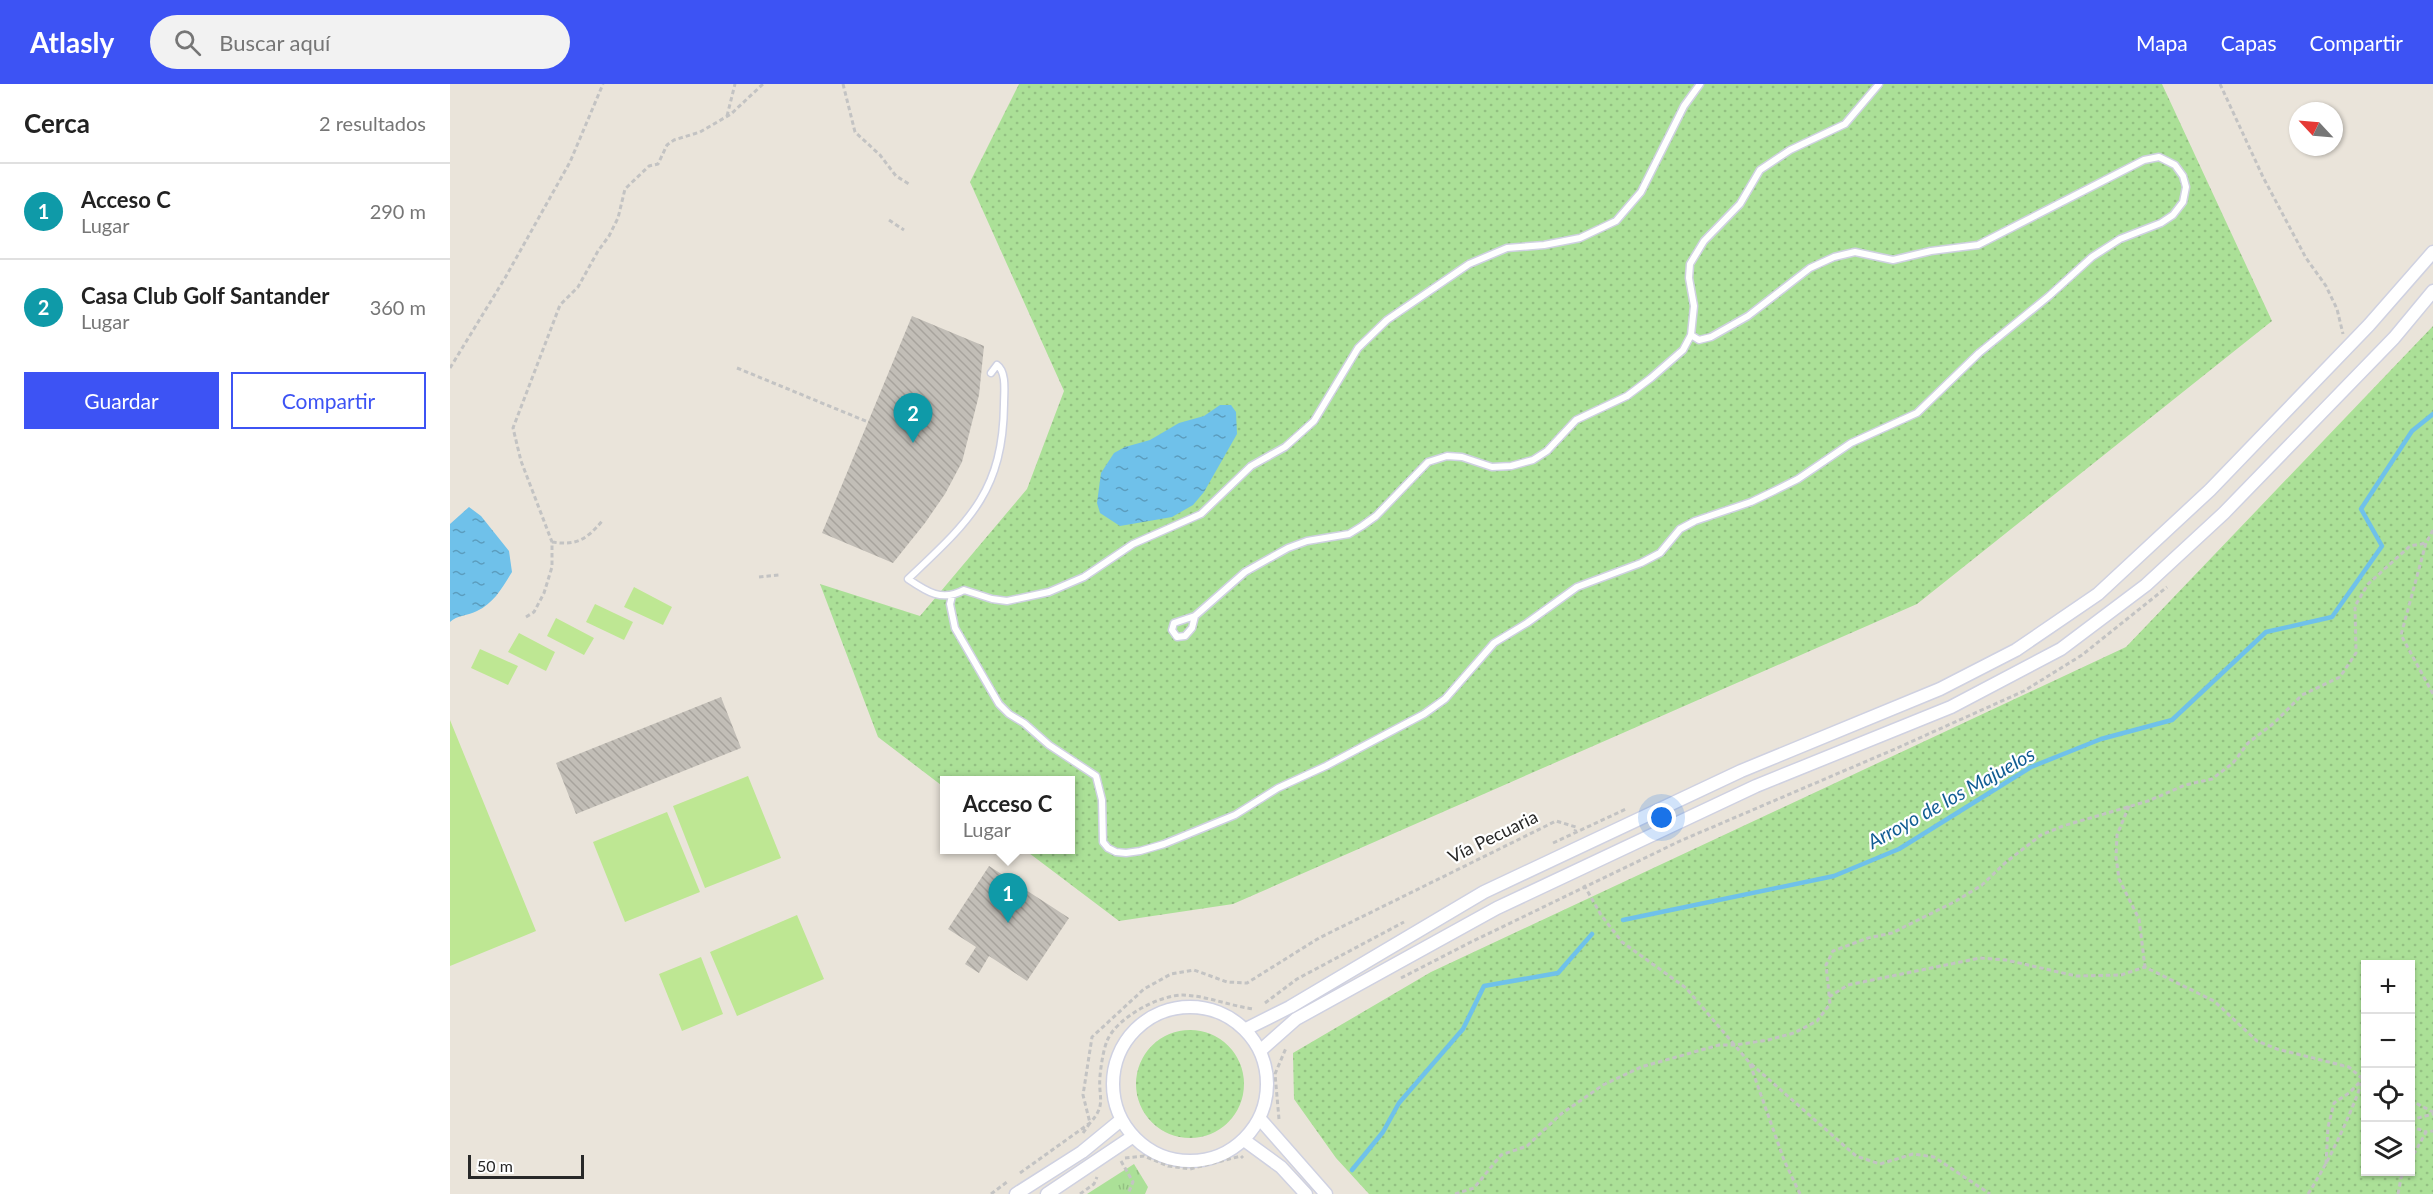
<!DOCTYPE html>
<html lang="es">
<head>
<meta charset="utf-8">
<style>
  body { margin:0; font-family:Lato,sans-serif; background:#f2f2f2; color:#222 }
  .controls { position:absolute; right:18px; bottom:18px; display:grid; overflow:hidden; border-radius:0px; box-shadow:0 2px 4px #0004 }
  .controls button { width:54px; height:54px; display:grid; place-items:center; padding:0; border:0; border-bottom:2px solid #e0e0e0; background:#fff; color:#222; font:30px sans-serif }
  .compass { position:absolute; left:1839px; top:18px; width:54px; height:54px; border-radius:50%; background:#fff; box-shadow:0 2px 4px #0004; rotate:296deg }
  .scale { position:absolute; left:18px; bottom:15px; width:116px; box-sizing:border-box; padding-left:6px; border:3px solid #282828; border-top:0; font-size:16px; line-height:21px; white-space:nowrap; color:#282828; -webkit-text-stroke:4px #fff; paint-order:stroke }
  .you { position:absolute; left:1212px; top:734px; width:21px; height:21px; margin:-15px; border:4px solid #fff; border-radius:50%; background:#1a73e8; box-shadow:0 0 0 9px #1a73e833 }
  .badge { display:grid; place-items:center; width:39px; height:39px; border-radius:50%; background:#3d53f4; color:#fff; font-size:20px; font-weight:700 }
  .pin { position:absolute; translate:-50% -50px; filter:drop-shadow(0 2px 3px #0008) }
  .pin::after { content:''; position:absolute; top:32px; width:21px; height:18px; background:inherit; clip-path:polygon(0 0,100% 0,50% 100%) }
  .popup { position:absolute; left:490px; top:692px; width:135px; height:78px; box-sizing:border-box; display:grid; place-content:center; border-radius:0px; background:#fff; filter:drop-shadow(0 2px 4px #0005); font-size:20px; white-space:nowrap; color:#767676 }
  .popup b { font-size:22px; color:#222 }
  .popup::after { content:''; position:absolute; left:50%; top:100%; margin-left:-12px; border:12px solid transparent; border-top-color:#fff }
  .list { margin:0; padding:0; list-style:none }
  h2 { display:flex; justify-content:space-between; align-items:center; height:78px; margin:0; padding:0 24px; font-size:26px }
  h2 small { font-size:20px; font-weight:400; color:#767676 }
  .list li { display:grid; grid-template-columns:39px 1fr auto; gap:18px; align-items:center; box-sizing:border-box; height:96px; padding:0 24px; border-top:2px solid #e0e0e0 }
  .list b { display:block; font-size:22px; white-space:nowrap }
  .list p { margin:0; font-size:20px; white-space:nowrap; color:#767676 }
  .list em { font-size:20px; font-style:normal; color:#767676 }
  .actions { display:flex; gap:12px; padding:18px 24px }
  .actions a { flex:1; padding:14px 0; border:2px solid #3d53f4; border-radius:0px; text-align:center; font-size:21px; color:#3d53f4 }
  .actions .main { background:#3d53f4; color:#fff }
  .icon { flex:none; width:33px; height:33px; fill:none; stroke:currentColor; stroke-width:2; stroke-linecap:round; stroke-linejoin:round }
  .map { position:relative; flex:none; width:1983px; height:1110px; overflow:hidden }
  header { display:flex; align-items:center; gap:36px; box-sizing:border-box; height:84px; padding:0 30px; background:#3d53f4; color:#fff }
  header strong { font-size:28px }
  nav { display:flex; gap:33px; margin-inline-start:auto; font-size:21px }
  .search { width:420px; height:54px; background:#f2f2f2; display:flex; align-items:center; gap:15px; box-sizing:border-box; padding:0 21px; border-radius:33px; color:#767676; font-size:22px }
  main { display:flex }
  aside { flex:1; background:#fff }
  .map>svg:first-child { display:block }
</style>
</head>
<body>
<header>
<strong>Atlasly</strong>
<div class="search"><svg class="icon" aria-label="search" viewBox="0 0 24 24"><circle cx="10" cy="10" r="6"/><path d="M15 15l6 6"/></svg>Buscar aquí</div>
<nav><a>Mapa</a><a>Capas</a><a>Compartir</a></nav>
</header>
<main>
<aside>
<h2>Cerca<small>2 resultados</small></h2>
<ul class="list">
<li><span class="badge" style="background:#0f9aa8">1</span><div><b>Acceso C</b><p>Lugar</p></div><em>290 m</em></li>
<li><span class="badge" style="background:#0f9aa8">2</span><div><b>Casa Club Golf Santander</b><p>Lugar</p></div><em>360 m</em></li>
</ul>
<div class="actions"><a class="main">Guardar</a><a>Compartir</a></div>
</aside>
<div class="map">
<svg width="1983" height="1110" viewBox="0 0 1983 1110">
  <defs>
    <pattern id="grass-dots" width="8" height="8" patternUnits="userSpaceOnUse" patternTransform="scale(1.5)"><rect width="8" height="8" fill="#abe097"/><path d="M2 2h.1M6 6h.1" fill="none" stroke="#93c082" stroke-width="1.8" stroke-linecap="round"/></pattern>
    <pattern id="park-tufts" width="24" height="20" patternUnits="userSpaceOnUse" patternTransform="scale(1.5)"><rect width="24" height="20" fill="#abe097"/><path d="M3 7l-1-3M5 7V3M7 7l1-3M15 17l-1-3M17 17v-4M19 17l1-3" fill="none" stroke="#93c082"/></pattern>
    <pattern id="water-ripples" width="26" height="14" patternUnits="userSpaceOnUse" patternTransform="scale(1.5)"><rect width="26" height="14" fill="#6fc1ea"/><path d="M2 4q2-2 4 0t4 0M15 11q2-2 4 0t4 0" fill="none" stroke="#5b9dbe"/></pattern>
    <pattern id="building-back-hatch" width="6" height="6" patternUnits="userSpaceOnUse" patternTransform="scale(1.5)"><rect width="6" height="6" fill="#c2beb7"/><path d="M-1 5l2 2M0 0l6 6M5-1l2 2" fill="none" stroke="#a7a39d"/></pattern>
  </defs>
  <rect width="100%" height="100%" fill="#eae4da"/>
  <path fill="url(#grass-dots)" fill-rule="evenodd" d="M569,0H1712L1822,237L1467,520L783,820L669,837L575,766H621V696H495V704L428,653L370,500L470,532L577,405L614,307L520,98Z
    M1983,242V1110H919L886,1074L844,1015L843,969L981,888L1676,563ZM1960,880V1088H1916V880Z
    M686 1000a54 54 0 1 1 108 0a54 54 0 1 1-108 0Z"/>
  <path fill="url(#park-tufts)" d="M684,1080L698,1103L695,1110H637Z"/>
  <path fill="#bee793" d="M184,503L222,523L213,541L174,523Z
    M145,520L183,538L174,556L136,538Z
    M106,534L144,554L134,571L97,552Z
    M69,549L105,568L96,587L58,568Z
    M30,565L68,582L58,601L21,584Z
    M0,636L86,847L0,882Z
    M298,692L331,774L255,804L223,722Z
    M217,728L250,808L175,838L143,758Z
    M347,831L374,895L287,932L260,868Z
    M251,873L273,930L232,947L209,890Z"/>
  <path fill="url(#water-ripples)" d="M770,321H781L786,328L787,350L754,408L743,421L722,433L670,442L650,429L647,419L651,389L664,369L675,363L700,356L729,339L754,332Z
    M19,423L31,432L59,467L62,488C52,504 44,519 27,527C18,532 7,531 0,538V440Z"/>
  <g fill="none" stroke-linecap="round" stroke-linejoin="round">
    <path stroke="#6fc1ea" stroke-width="4.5" d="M1173,836L1384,792L1449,765L1581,683L1651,655L1722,636L1816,548L1882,533L1932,462L1911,425L1962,347L1983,330
      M902,1086L933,1048L949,1019L1013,945L1034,902L1108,889L1142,850"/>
  </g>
  <path fill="url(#building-back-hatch)" d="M462,232L534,262L529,311L512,378L495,410L475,439L443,479L372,449Z
    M271,613L291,664L126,730L106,679Z
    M539,782L619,834L577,897L539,872L529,889L515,880L526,863L498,845Z"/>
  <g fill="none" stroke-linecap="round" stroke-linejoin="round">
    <g stroke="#cfd1e1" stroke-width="9">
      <path id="lane" d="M541,289L547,281C557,288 554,309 554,320C553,409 518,438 458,495C477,508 492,518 514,506L542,515L557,517L599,508L634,493L683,460L751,430L801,382L835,363L864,337L908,264L937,236L1019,180L1057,164L1094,161L1130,154L1166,137L1191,108L1234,22L1250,0
        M502,512L500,520L505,544L549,620L559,630L574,639L599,661L646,692L652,716L653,758L658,764L666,768L676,769L690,767L714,760L785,731L828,704L876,682L974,630L995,615L1044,559L1077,539L1127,503L1191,479L1210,469L1230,445L1245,437L1301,418L1324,407L1348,395L1401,359L1467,329L1529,269L1599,212L1642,173L1670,155L1711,139L1723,131L1733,118L1736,103L1733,92L1725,81L1709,73L1694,76L1528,161L1481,167L1443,176L1405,168L1384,173L1360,184L1298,232L1261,253L1249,256L1241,251
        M745,532L742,544L735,552L727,553L722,546L724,539L745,532L795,488L838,464L857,457L899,450L912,442L926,432L978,378L997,372L1012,373L1042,383L1061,382L1083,376L1097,367L1126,336L1177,312L1201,294L1233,266L1241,251L1244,222L1239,194L1240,180L1254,157L1290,120L1310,86L1340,66L1395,40L1429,0"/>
    </g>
    <g stroke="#cfd1e1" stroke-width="15">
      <path id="street" d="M663 1000a77 77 0 1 1 154 0a77 77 0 1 1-154 0Z
        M796,945L840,923L1034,808L1291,687L1490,605L1566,566L1648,510L1760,406L1919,241L1983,168
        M811,966L846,935L1047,824L1306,702L1501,623L1611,565L1696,501L1774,429L1944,254L1983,207
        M810,1035L876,1110
        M794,1056L831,1083L856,1110
        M566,1110L632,1068L671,1036
        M597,1110L682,1053"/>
    </g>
    <path stroke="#c3c3c3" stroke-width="3" stroke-dasharray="4.5 3" stroke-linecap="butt" d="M393,0L405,48L430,71L446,92L459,100
      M1770,0L1813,93L1856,174L1876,202L1887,225L1893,250
      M277,32L285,0
      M439,136L454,146
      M0,284L55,194L120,78L153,0
      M287,284L418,338
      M1983,446L1976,459L1951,551L1983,610
      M102,458C127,462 137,455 153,436
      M309,493L329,491
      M76,533L84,528L94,509L102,483V458L71,377L63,344L110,221L128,203L148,167L159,152L168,134L175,105L199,82L208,80L217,61L224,56L250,48L281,30L313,0
      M1679,722L1667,751L1666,773L1669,795L1689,835L1695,883
      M1103,759L1176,725
      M1134,801L1151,831L1172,858L1236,904L1299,978L1406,1072L1430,1080L1463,1070L1484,1073L1540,1110
      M951,894L1021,858L1230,757L1445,665L1574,607L1632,571L1717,503
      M1379,913L1398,901L1530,874L1556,876L1626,892L1671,891L1695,883L1764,917L1807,957L1827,965L1899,983L1916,998
      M815,919L847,895L954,838
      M1300,980L1334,1076L1350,1110
      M1960,1016L1983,1028
      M829,1035L825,990L836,964
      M1960,1036L1983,1030
      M1960,1042L1976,1048
      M633,1049L640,1039L633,1011L642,953L694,905L721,890L744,886L777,898L797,899L869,854L1106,737L1126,743L1125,747
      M675,1074L694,1072L718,1082L740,1085L791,1072L793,1074
      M671,1077L683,1098L678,1110
      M1960,1077L1976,1048L1983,1047
      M1876,1080L1878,1043L1884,1019L1899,1009L1912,996
      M570,1089L640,1039C657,1020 648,1014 650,992C651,982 653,967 657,957C666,934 709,911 733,911C758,912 780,922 804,925
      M541,1110L557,1098
      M630,1110L644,1100L647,1093
      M1005,1110L1024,1104L1051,1071L1077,1062L1111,1030L1153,1001L1191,983L1269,961H1285L1318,956L1344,949L1367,937L1380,920L1376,881L1383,867L1418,854L1442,849L1506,817L1532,801L1555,779L1591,751L1613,742L1698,717L1735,701L1762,695L1783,679L1798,659L1824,639L1852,611L1890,593L1906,569L1905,522L1918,500L1960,462L1976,459
      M1858,1110C1881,1074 1898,1036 1913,996
      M1948,1110L1951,1094L1954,1088"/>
    <use href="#lane" stroke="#fff" stroke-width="6"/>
    <use href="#street" stroke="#fff" stroke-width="12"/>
  </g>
  <g text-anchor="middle" stroke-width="4.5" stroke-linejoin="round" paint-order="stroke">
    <g font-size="18" fill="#282828" stroke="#fff">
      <text transform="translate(1043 753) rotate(-26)" y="6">Vía Pecuaria</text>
    </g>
    <g font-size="20" font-style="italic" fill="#115d93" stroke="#fff">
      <text transform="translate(1501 714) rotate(-29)" y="7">Arroyo de los Majuelos</text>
    </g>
  </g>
</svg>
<div class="controls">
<button>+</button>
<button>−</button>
<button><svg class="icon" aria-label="locate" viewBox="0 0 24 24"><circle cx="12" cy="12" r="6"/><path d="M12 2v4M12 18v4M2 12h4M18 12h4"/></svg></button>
<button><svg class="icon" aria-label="layers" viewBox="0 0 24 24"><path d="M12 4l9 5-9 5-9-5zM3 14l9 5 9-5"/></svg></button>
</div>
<svg class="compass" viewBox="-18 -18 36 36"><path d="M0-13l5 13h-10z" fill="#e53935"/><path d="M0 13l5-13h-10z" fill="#767676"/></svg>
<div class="scale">50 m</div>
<div class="you"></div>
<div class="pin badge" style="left:558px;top:839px;background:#0f9aa8">1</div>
<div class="popup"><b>Acceso C</b>Lugar</div>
<div class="pin badge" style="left:463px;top:359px;background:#0f9aa8">2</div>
</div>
</main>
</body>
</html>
